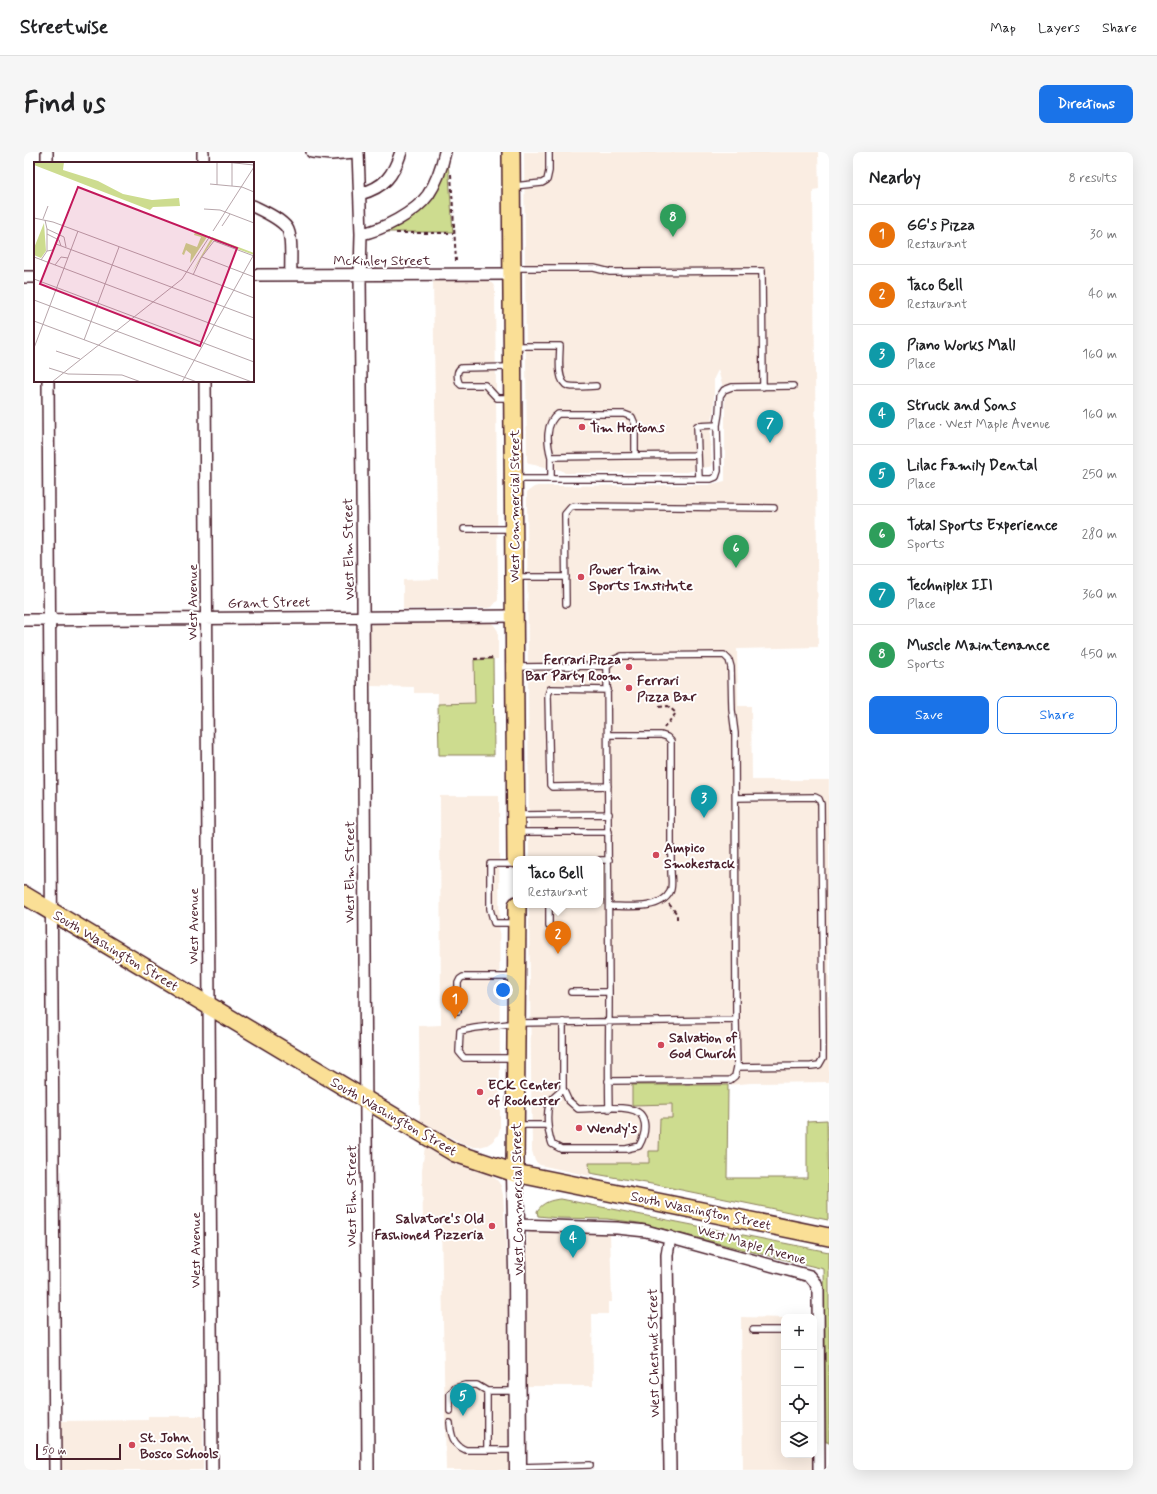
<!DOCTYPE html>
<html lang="en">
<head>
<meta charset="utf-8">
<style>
  body { margin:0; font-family:Mynerve,sans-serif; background:#f6f6f6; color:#202124 }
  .controls { position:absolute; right:12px; bottom:12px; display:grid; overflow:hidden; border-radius:8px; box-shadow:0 4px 16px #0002 }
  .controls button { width:36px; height:36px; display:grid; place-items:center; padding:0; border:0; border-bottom:1px solid #e0e0e0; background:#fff; color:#202124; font:20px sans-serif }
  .scale { position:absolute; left:12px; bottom:10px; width:85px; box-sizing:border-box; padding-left:4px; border:2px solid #4a1f2b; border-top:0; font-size:11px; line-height:14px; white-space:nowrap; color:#4a1f2b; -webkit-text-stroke:3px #fff; paint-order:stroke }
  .you { position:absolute; left:479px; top:838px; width:14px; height:14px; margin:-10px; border:3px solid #fff; border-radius:50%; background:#1a73e8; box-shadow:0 0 0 6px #1a73e833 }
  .badge { display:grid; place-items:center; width:26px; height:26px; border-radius:50%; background:#1a73e8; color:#fff; font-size:13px; font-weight:700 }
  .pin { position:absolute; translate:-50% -33px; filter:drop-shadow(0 1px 2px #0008) }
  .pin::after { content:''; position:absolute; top:21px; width:14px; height:12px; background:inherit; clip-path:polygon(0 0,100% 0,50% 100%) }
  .popup { position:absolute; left:489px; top:704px; width:90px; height:52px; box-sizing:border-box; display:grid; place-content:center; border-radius:8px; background:#fff; filter:drop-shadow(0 1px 3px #0005); font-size:13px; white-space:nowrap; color:#757577 }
  .popup b { font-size:15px; color:#202124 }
  .popup::after { content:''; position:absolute; left:50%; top:100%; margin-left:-8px; border:8px solid transparent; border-top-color:#fff }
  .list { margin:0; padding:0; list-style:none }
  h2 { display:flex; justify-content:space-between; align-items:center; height:52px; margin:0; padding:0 16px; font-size:17px }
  h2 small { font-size:13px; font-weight:400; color:#757577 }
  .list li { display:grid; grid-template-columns:26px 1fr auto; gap:12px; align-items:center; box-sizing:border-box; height:60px; padding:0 16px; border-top:1px solid #e0e0e0 }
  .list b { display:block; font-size:15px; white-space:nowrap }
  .list p { margin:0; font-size:13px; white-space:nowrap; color:#757577 }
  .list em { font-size:13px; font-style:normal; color:#757577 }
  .actions { display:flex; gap:8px; padding:12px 16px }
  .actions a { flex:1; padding:9px 0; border:1px solid #1a73e8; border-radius:8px; text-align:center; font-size:14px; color:#1a73e8 }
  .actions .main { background:#1a73e8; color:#fff }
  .icon { flex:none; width:22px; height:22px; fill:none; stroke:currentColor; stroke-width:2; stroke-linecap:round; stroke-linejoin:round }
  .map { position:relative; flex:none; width:805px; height:1318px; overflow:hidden; border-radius:8px }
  header { display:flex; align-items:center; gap:24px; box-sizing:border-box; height:56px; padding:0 20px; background:#fff; border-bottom:1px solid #e0e0e0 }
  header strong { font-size:19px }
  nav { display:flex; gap:22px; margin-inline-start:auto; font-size:14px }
  .intro { display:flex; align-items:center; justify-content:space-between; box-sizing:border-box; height:96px; padding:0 24px }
  h1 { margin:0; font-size:28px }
  .button { padding:10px 18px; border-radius:8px; background:#1a73e8; color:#fff; font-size:14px; font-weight:700 }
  main { display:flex; gap:24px; padding:0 24px }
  aside { flex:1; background:#fff; border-radius:8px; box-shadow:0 4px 16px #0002 }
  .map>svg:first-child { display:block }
</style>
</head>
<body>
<header>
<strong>Streetwise</strong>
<nav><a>Map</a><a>Layers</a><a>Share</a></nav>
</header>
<div class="intro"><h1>Find us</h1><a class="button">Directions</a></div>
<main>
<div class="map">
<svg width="805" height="1318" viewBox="0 0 805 1318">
  <rect width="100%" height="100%" fill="#fff"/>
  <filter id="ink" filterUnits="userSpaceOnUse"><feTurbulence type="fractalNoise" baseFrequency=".025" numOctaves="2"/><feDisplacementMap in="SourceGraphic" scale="8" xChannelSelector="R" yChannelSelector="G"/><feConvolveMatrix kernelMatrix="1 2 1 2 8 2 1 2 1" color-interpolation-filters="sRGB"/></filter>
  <g filter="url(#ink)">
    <path fill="#faede2" d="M500,0H794L795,37L789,38L794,495L713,497L714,554H727L728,628H805V930L727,931L704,933L635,952H648V966L636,967L635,999L625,1011H566V1024L516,1013L511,1009L508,999L505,753H576V707H505L503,340L510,335L514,334L684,333L701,329V243L694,218L690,226V257L686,281L688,314L663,320L541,321L537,318L505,312L503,309Z
      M409,128H462L469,132L471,137L474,448L468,455L464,456L379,457V428L414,427Z
      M349,471H467L470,473L474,479V507L450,508L452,551L414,552V541H390V535L347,534L346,478V474Z
      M416,644H475L476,976L474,983L469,989L463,993L455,995H450L438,991L396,970L395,874L417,873Z
      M401,994L433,1010L468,1024L473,1028L477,1034L479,1043L483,1111L485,1318H422L417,1070L399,1071L398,1018Z
      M508,1078L586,1081L588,1150H584V1162H568L569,1234H503V1084L505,1080Z
      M717,1165L760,1166V1303H788L789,1318H719Z
      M124,1264H179V1318H38L37,1269L124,1268Z"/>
    <path fill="#cddc8f" stroke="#8c7e5d" d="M424,9L429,80H358L376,71Z
      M469,507L470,603H415L414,552L451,551L450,508Z
      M608,933H704L703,1026H783V969L803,968L804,1068L633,1033L566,1021L565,1011H625V999H635L636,966H648V952L608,953Z
      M537,1047L805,1100V1290H802L800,1117L733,1101L615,1071L583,1067L534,1066L514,1064L513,1059C519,1050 527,1048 537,1047Z"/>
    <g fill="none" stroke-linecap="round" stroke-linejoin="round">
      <g stroke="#4a1f2b" stroke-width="8">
        <path id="lane" d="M490,34L518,31L523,28L525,19V0
          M490,116H570L586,120L738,119L739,235
          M491,194H536C536,204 532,230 544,234C552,236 564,234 572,234
          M486,215L437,216C432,219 433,226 435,231L437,233H461L473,246H488
          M527,305C523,291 521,271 534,262H600L608,265L611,272V304
          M492,327H687L692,325L694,319L693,273L695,261L696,244L700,238L708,235L769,234
          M527,327V305L674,303
          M675,327L673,274L693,273
          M440,377H488
          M491,425H542
          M542,452L541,362L547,355L552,354L750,356
          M492,515L583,514
          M584,538L526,537L524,543L526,633L528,635L584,634
          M584,583H637L643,585L647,589V719C647,726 649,734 646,740C636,759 602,754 585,754
          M712,646L791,645L795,647L797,652L799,881V906L795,913L787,914L713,915
          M493,663L585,662
          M495,680H585
          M576,708H585
          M525,753V774
          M491,771H470L466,757V712H492
          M547,840H585
          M434,859V831L436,827L439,825H491
          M490,906H440L435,900L436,879L451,876L493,871L712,868L711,581L708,558L707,515L705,508L700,503L598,504L589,508L583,514L585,840C585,879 584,918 585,957
          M584,929L706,928L711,924L713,915L712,868
          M539,937C536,940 532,943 529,946C520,955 524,981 528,992L537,997H602L615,994C623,980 625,960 605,957C590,954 570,957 554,957L544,948L539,937V870
          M494,973H523
          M729,1178H760
          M426,1259V1242L431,1236L441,1233H453L463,1239H493
          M426,1271C427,1283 429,1293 442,1298H493
          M463,1298V1239
          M496,1315L566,1313"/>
      </g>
      <g stroke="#4a1f2b" stroke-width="14">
        <path id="street" d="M23,0V11
          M179,0V11
          M288,0L307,2L331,0
          M334,0L337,82L336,123L339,446L344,1318
          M336,42C361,35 369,24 377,0
          M229,54C239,59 257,67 263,76C269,85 266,112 267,123
          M337,82C358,78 391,61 404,43C412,31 418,14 421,0
          M229,123L488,122
          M0,125H11
          M24,229L31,1318
          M181,229L188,1318
          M0,468L490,464
          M492,1073L593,1076L622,1079L786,1124L791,1130L794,1137L795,1318
          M646,1318L643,1103L646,1085"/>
      </g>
      <g stroke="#4a1f2b" stroke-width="19">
        <path id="secondary" d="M491,1021L493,1119L494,1318"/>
      </g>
      <g stroke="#4a1f2b" stroke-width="20">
        <path id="primary" d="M487,0L492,707
          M0,743L431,1001L491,1021L805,1085
          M491,1021L493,753"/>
      </g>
      <path stroke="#4a1f2b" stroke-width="2" stroke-dasharray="4 3" stroke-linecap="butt" d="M427,22L432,109
        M372,81H430
        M450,507L470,506
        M635,555L644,554L652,561L640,576
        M645,752L653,762V767"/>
      <use href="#lane" stroke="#fff" stroke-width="5.5"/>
      <use href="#street" stroke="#fff" stroke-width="11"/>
      <use href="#secondary" stroke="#fff" stroke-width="16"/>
      <use href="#primary" stroke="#fadf96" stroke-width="17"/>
    </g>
  </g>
  <g fill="#d1495b" stroke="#fff" stroke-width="1.5">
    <circle cx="558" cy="275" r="4"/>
    <circle cx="557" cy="425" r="4"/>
    <circle cx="605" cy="515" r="4"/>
    <circle cx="605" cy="536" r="4"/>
    <circle cx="632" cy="703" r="4"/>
    <circle cx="637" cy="893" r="4"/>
    <circle cx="456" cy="940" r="4"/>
    <circle cx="555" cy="976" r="4"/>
    <circle cx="468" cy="1074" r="4"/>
    <circle cx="108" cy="1293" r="4"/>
  </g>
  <g text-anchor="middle" stroke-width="4" stroke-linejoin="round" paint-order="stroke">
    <g font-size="14" fill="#4a1f2b" stroke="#fff">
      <text x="358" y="113">McKinley Street</text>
      <text transform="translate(490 354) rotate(-90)" y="5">West Commercial Street</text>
      <text transform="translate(324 397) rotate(-91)" y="5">West Elm Street</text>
      <text transform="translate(168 450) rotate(-90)" y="5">West Avenue</text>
      <text transform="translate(245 450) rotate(-1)" y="5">Grant Street</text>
      <text transform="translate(325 720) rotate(-90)" y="5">West Elm Street</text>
      <text transform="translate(169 774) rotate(-90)" y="5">West Avenue</text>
      <text transform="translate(92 798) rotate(31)" y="5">South Washington Street</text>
      <text transform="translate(370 964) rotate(30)" y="5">South Washington Street</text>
      <text transform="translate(327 1044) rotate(-90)" y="5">West Elm Street</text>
      <text transform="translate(493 1047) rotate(-91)" y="5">West Commercial Street</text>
      <text transform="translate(677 1058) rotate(12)" y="5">South Washington Street</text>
      <text transform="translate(728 1092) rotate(16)" y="5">West Maple Avenue</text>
      <text transform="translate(171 1098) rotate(-90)" y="5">West Avenue</text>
      <text transform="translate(629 1201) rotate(-91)" y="5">West Chestnut Street</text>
    </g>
    <g font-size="14" font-weight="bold" fill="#4a1f2b" stroke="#fff" text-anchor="start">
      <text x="566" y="280">Tim Hortons</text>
      <text x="565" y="422">Power Train<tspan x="565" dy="16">Sports Institute</tspan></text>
      <text x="597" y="512" text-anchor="end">Ferrari Pizza<tspan x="597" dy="16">Bar Party Room</tspan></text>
      <text x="613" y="533">Ferrari<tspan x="613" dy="16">Pizza Bar</tspan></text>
      <text x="640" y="700">Ampico<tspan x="640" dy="16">Smokestack</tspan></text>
      <text x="645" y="890">Salvation of<tspan x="645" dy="16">God Church</tspan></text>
      <text x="464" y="937">ECK Center<tspan x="464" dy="16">of Rochester</tspan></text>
      <text x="563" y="981">Wendy's</text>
      <text x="460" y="1071" text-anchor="end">Salvatore's Old<tspan x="460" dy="16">Fashioned Pizzeria</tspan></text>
      <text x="116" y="1290">St. John<tspan x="116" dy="16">Bosco Schools</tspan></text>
    </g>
  </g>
  <g transform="translate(10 10)">
    <rect width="220" height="220" fill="#fff"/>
    <path d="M0,0H30L29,8L64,19L89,32L118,38L145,36L146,44L119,45L116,48L0,3ZM10,61L12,89L7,96L0,93V86ZM161,70L173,75L156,101L157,92L152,88L150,93L148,92L152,81L163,85L167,75L160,73ZM178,75L220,91V93L179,78L158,110Z" fill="#cddc8f"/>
    <path fill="none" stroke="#b7a5aa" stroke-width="1" d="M191,0L220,3M176,22L208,25L220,30M183,23V0M198,24V1M170,47L186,48L220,61M0,56L19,60L153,110M9,57L14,44M188,64L196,52M13,67L30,75L32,85M179,69L220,5M13,72L25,78L27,84M13,89L19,88L22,82L220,156M0,95L220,178M168,95L220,115M7,98L13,89V67L11,58M21,103L27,95L34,96M153,110L220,136M159,113L167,96L180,79L220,94M0,117L220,200M0,138L218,220M0,159L163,220M50,178L85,85M0,186L44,69M22,189L46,197M15,206L34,212L88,213L107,220M18,220L148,117L176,74M148,220L219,94"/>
    <path fill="#c2185b" fill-opacity="0.15" stroke="#c2185b" stroke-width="2" d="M44,25L203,86L166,184L6,122Z"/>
    <rect width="220" height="220" fill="none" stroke="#4a1f2b" stroke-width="2"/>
  </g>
</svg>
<div class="controls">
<button>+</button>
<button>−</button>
<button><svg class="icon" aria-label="locate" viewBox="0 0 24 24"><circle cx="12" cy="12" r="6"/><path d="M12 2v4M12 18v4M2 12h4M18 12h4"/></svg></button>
<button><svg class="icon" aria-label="layers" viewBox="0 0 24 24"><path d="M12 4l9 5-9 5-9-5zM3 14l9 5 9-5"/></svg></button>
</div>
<div class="scale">50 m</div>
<div class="you"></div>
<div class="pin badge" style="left:431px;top:867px;background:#e8710a">1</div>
<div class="pin badge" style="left:534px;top:802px;background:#e8710a">2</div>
<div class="popup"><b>Taco Bell</b>Restaurant</div>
<div class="pin badge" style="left:680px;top:666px;background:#0f9aa8">3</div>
<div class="pin badge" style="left:549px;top:1106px;background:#0f9aa8">4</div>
<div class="pin badge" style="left:439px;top:1264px;background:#0f9aa8">5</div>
<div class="pin badge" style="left:712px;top:416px;background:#2e9e5b">6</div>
<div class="pin badge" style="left:746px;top:291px;background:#0f9aa8">7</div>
<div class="pin badge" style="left:649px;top:85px;background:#2e9e5b">8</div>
</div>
<aside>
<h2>Nearby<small>8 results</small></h2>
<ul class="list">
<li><span class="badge" style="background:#e8710a">1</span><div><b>GG's Pizza</b><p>Restaurant</p></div><em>30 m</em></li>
<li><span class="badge" style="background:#e8710a">2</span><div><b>Taco Bell</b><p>Restaurant</p></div><em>40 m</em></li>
<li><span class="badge" style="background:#0f9aa8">3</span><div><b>Piano Works Mall</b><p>Place</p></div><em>160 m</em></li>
<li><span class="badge" style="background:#0f9aa8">4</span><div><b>Struck and Sons</b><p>Place · West Maple Avenue</p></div><em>160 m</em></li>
<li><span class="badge" style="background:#0f9aa8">5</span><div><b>Lilac Family Dental</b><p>Place</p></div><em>250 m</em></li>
<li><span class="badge" style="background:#2e9e5b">6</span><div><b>Total Sports Experience</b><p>Sports</p></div><em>280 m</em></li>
<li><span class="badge" style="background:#0f9aa8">7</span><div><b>Techniplex III</b><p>Place</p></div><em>360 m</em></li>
<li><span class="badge" style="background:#2e9e5b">8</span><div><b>Muscle Maintenance</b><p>Sports</p></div><em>450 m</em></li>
</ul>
<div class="actions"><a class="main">Save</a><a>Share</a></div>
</aside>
</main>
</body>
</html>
